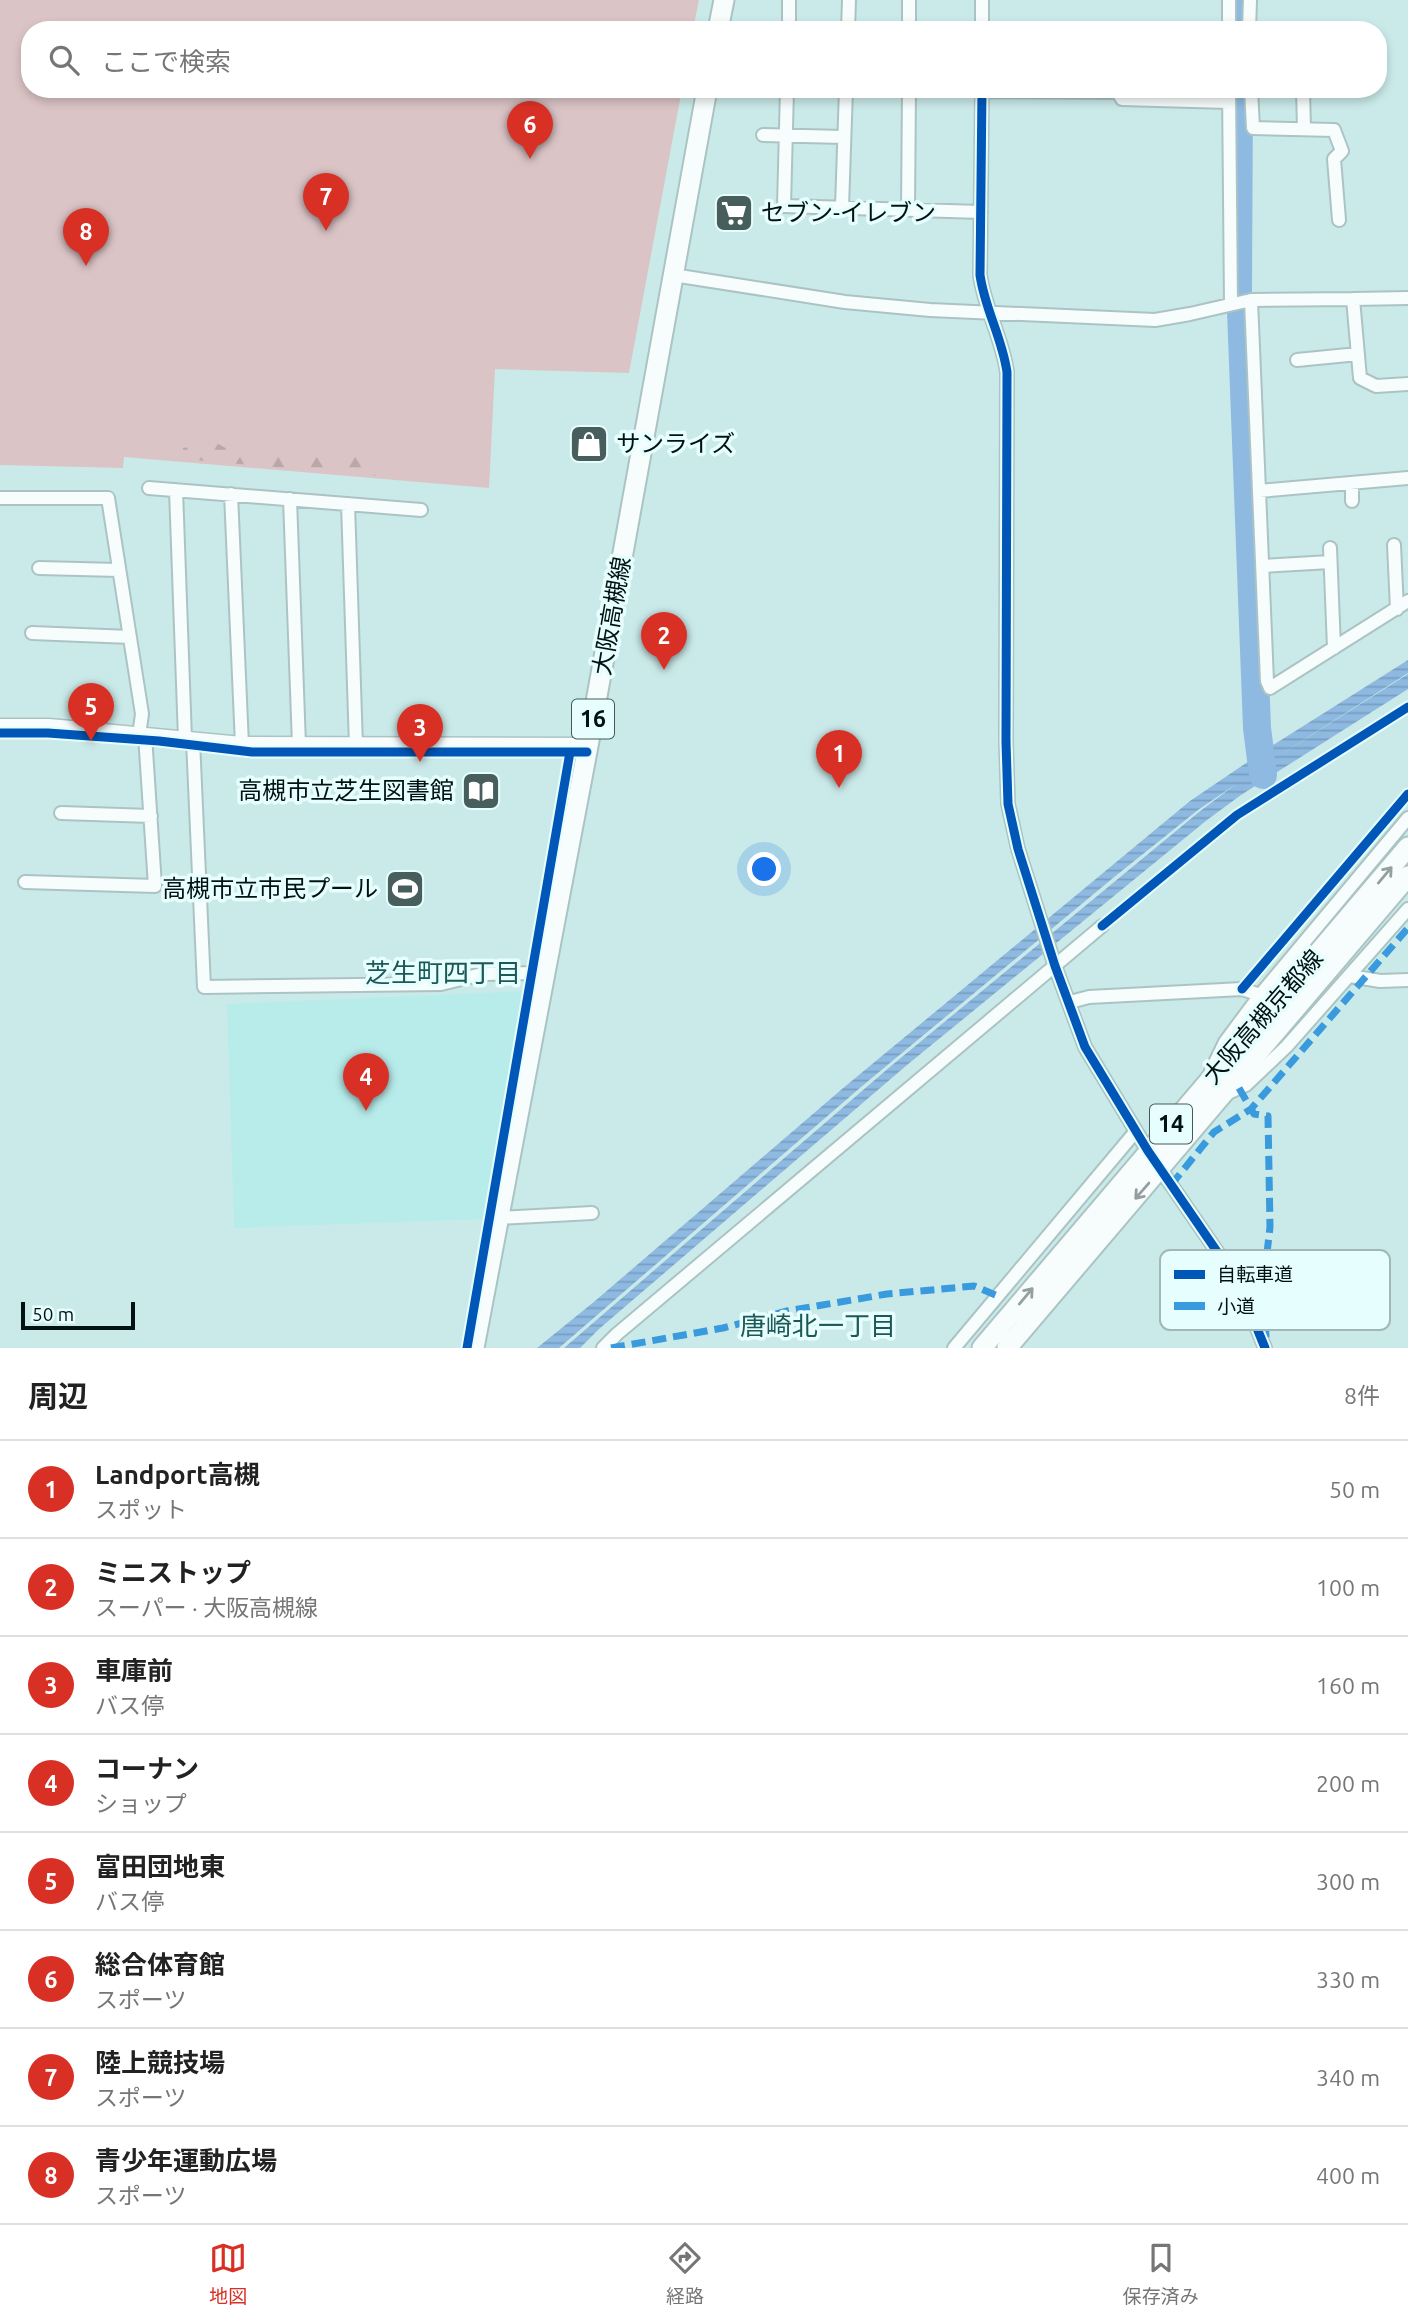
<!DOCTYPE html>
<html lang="ja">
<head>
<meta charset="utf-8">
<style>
  body { margin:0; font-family:Ubuntu,"Noto Sans JP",sans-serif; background:#f6f6f6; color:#222 }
  .scale { position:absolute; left:21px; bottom:18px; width:114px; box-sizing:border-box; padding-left:7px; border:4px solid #001312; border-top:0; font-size:19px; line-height:24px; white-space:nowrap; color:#001312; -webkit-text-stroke:5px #e6fefd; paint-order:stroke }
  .you { position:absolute; left:765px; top:870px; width:24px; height:24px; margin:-18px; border:5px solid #fff; border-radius:50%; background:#1a73e8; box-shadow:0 0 0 10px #1a73e833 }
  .badge { display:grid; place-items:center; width:46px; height:46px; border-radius:50%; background:#d93025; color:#fff; font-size:23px; font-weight:700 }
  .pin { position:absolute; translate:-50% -58px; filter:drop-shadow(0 2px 4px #0008) }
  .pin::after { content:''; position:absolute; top:37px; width:24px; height:21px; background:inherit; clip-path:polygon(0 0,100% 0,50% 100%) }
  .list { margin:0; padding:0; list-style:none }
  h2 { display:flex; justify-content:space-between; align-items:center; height:91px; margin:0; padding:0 28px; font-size:30px }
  h2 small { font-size:23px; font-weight:400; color:#767676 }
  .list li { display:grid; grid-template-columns:46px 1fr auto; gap:21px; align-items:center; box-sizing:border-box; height:98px; padding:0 28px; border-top:2px solid #e0e0e0 }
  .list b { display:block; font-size:26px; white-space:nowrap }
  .list p { margin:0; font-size:23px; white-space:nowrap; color:#767676 }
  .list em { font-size:23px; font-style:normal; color:#767676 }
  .icon { flex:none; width:38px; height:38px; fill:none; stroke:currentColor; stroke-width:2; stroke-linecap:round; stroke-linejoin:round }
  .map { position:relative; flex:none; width:1408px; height:1348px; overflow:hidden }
  .search { position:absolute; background:#fff; box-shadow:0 4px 10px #0003; left:21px; right:21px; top:21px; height:77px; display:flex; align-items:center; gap:18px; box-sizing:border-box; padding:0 24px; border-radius:28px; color:#767676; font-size:26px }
  .sheet { height:875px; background:#fff }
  nav { display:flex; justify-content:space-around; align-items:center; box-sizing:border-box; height:98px; border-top:2px solid #e0e0e0; background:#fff; font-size:19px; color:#767676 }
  nav a { display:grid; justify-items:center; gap:4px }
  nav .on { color:#d93025 }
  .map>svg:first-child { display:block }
</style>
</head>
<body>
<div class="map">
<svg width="1408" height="1348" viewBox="0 0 1408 1348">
  <defs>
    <pattern id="forest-firs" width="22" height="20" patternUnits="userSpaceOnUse" patternTransform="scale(1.75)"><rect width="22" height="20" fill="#dbc4c6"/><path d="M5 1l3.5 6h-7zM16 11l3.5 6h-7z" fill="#baa8a9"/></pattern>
    <pattern id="water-rules" width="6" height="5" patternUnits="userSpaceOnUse" patternTransform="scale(1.75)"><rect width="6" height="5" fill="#8eb9e1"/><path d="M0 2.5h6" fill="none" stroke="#799ec0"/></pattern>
  </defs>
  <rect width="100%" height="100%" fill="#caeae9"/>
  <path fill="#b7eceb" d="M525,991L483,1219L234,1228L227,1004Z"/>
  <path fill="#dbc4c6" d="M0,0H699L693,30H30V89H682L629,373L495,369L489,488L124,457L123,468L0,465Z"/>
  <path fill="url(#forest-firs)" d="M208,438L229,450L248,454H388V477L183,459V448L200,445Z"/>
  <path fill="url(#water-rules)" d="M1408,660V673L1266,764L1408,674V689L1241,795L1207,820L907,1065L599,1329L580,1348H564L891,1066L1199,812L1236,784L1198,810L1113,878L861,1087L559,1348H537L595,1301L842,1089L1190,801L1255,757L1260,750L1262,752Z"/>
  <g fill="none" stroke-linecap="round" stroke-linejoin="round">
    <path stroke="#8eb9e1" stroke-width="28" d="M1239,30L1240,0
      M1239,89L1238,293L1241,311L1257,728L1263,775"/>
    <g stroke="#abc4c3" stroke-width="16">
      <path id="minor" d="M1229,0V30
        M789,30V0
        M848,30L849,0
        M909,30V0
        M982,30V0
        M1249,30L1250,0
        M787,89L784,206L981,212
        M982,89L980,275C985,310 1002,337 1007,372L1006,742L1008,804L1018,849L1055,966L1085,1047L1148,1151L1229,1269L1250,1311L1265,1348
        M1229,89L1231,304
        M1251,89L1253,128L1334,130L1342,151L1334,159L1339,220
        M1303,89L1304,129
        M982,91L1118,92L1122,99L1229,102
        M763,135L844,137
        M842,207L846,89
        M908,210L909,89
        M673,275L845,302L930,310L1155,320L1190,314L1251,300L1353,299L1360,378L1376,386L1408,384
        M1353,299L1408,298
        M1251,300L1267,681L1270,688L1408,601
        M1297,360L1358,354
        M1352,483V501
        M149,488L421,510
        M176,490L185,739
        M1259,491L1408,478
        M231,494L242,745
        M0,498H108L142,714L139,735
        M290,499L299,745
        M348,504L356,746
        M1394,545L1397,609
        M1330,548L1334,648
        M1262,566L1330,562
        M39,568L119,570
        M32,633L130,637
        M193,740L204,987L441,984L482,974L543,973
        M61,813L151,816
        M25,882L155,886L145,735
        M1350,976L1380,981L1408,980
        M1070,1002L1089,997L1242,989L1260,995
        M1211,1071L1225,1042L1260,995L1408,818
        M1228,1093L1246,1085L1287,1046L1408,909
        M497,1218L592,1213
        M603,1348L617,1334L1102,926
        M954,1348L1136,1131"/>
    </g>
    <g stroke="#abc4c3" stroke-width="19">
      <path id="tertiary" d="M0,727H49L242,745L588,746"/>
    </g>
    <g stroke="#abc4c3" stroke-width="23">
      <path id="primary" d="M718,30L724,0
        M474,1348L588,746L707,89
        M982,1348L1408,847
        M1007,1348L1408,876"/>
    </g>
    <use href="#minor" stroke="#f7fcfc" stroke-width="12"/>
    <use href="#tertiary" stroke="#f7fcfc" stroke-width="16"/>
    <use href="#primary" stroke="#f7fcfc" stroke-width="19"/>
    <path stroke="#399ade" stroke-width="7" stroke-dasharray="14 7" stroke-linecap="butt" d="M1239,1088L1254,1114L1268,1116L1270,1227L1264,1279L1266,1338
      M1171,1185L1214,1132L1251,1109L1408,928
      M611,1348L723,1328L787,1311L887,1294L974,1286L998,1296"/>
    <g stroke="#e6fefd" stroke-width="13">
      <path id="cycleway" d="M982,89L980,275C985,310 1002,337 1007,372L1006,742L1008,804L1018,849L1055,966L1085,1047L1148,1151L1229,1269L1250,1311L1265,1348
        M0,733H48L159,741L252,752H587
        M1102,926L1237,815L1408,707
        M1242,989L1408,794
        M467,1348L570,752"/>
    </g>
    <use href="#cycleway" stroke="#0057b8" stroke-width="9"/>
  </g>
  <defs><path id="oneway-shaft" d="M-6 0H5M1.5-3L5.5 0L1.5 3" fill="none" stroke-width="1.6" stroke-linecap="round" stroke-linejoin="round" transform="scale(1.75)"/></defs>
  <g stroke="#949f9e">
    <use href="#oneway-shaft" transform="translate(1385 875) rotate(-50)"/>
    <use href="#oneway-shaft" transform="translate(1142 1191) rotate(131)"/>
    <use href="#oneway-shaft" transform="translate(1026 1296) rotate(-50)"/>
  </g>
  <defs>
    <g id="supermarket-square" transform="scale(2.0125)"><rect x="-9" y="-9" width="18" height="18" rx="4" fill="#475e5d" stroke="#e6fefd"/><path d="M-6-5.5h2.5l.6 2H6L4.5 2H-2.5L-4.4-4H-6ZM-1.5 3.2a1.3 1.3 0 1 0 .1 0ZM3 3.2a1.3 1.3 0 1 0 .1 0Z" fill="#fff"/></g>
    <g id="shop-square" transform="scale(2.0125)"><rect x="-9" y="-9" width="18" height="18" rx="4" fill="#475e5d" stroke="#e6fefd"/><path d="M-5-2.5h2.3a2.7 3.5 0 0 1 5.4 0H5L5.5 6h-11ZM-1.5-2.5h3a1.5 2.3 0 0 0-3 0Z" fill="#fff"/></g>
    <g id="library-square" transform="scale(2.0125)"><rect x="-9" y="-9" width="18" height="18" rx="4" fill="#475e5d" stroke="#e6fefd"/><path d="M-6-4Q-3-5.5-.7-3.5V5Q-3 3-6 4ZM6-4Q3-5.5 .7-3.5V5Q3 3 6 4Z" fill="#fff"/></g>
    <g id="stadium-square" transform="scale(2.0125)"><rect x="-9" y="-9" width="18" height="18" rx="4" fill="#475e5d" stroke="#e6fefd"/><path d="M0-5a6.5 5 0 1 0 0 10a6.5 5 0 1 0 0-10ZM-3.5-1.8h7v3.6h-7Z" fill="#fff"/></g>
  </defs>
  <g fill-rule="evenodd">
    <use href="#supermarket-square" x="734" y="213"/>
    <use href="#shop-square" x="589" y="444"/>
    <use href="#library-square" x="481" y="791"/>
    <use href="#stadium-square" x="405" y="889"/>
  </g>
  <g text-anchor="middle" stroke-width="7" stroke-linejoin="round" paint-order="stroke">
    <g fill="#e6fefd" stroke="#455a58" stroke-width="2">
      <rect x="572" y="699.5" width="42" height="39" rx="5"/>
      <rect x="1150" y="1104.5" width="42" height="39" rx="5"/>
    </g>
    <g font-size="23" font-weight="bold" fill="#001312">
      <text x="593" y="727">16</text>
      <text x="1171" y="1132">14</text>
    </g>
    <g font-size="24" fill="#001312" stroke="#e6fefd" text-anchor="start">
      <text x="761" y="221">セブン-イレブン</text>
      <text x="616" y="452">サンライズ</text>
      <text x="454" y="799" text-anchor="end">高槻市立芝生図書館</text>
      <text x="378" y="897" text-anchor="end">高槻市立市民プール</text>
    </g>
    <g font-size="24" fill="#001312" stroke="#e6fefd">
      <text transform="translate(612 616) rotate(-80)" y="8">大阪高槻線</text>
      <text transform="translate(1263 1017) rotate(-49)" y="8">大阪高槻京都線</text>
    </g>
    <g font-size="26" fill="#1c5857" stroke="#e6fefd">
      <text x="443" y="982">芝生町四丁目</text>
      <text x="818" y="1335">唐崎北一丁目</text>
    </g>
  </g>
  <rect x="1160" y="1250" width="230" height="80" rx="10" fill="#e6fefd" stroke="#a1b8b6" stroke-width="2"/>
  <rect x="1174" y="1270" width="31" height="9" fill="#0057b8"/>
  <rect x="1174" y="1302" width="31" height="8" fill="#399ade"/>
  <g font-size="19" fill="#001312">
    <text x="1217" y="1281">自転車道</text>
    <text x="1217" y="1313">小道</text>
  </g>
</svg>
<div class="scale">50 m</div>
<div class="you"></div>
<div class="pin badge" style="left:839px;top:788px">1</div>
<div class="pin badge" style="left:664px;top:670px">2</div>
<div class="pin badge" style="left:420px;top:762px">3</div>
<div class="pin badge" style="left:366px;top:1111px">4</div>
<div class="pin badge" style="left:91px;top:741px">5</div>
<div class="pin badge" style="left:530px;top:159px">6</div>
<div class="pin badge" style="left:326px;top:231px">7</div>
<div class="pin badge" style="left:86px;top:266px">8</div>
<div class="search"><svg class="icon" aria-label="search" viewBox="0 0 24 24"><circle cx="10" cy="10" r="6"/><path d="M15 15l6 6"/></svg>ここで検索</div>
</div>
<section class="sheet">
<h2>周辺<small>8件</small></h2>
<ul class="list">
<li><span class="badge">1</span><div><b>Landport高槻</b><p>スポット</p></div><em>50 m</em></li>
<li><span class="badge">2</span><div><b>ミニストップ</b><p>スーパー · 大阪高槻線</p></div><em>100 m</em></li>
<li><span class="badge">3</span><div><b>車庫前</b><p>バス停</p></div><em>160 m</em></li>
<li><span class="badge">4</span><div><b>コーナン</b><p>ショップ</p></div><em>200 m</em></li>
<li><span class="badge">5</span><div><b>富田団地東</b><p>バス停</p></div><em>300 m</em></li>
<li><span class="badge">6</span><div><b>総合体育館</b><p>スポーツ</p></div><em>330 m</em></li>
<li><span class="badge">7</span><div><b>陸上競技場</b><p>スポーツ</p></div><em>340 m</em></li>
<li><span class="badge">8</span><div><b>青少年運動広場</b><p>スポーツ</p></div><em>400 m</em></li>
</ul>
</section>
<nav>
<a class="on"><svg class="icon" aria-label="map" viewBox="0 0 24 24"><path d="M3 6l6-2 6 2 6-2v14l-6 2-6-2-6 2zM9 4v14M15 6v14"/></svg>地図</a>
<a><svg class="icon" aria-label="directions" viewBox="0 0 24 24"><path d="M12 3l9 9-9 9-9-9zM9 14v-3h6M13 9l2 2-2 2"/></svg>経路</a>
<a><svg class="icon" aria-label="saved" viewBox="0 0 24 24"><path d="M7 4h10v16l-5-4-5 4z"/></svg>保存済み</a>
</nav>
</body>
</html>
